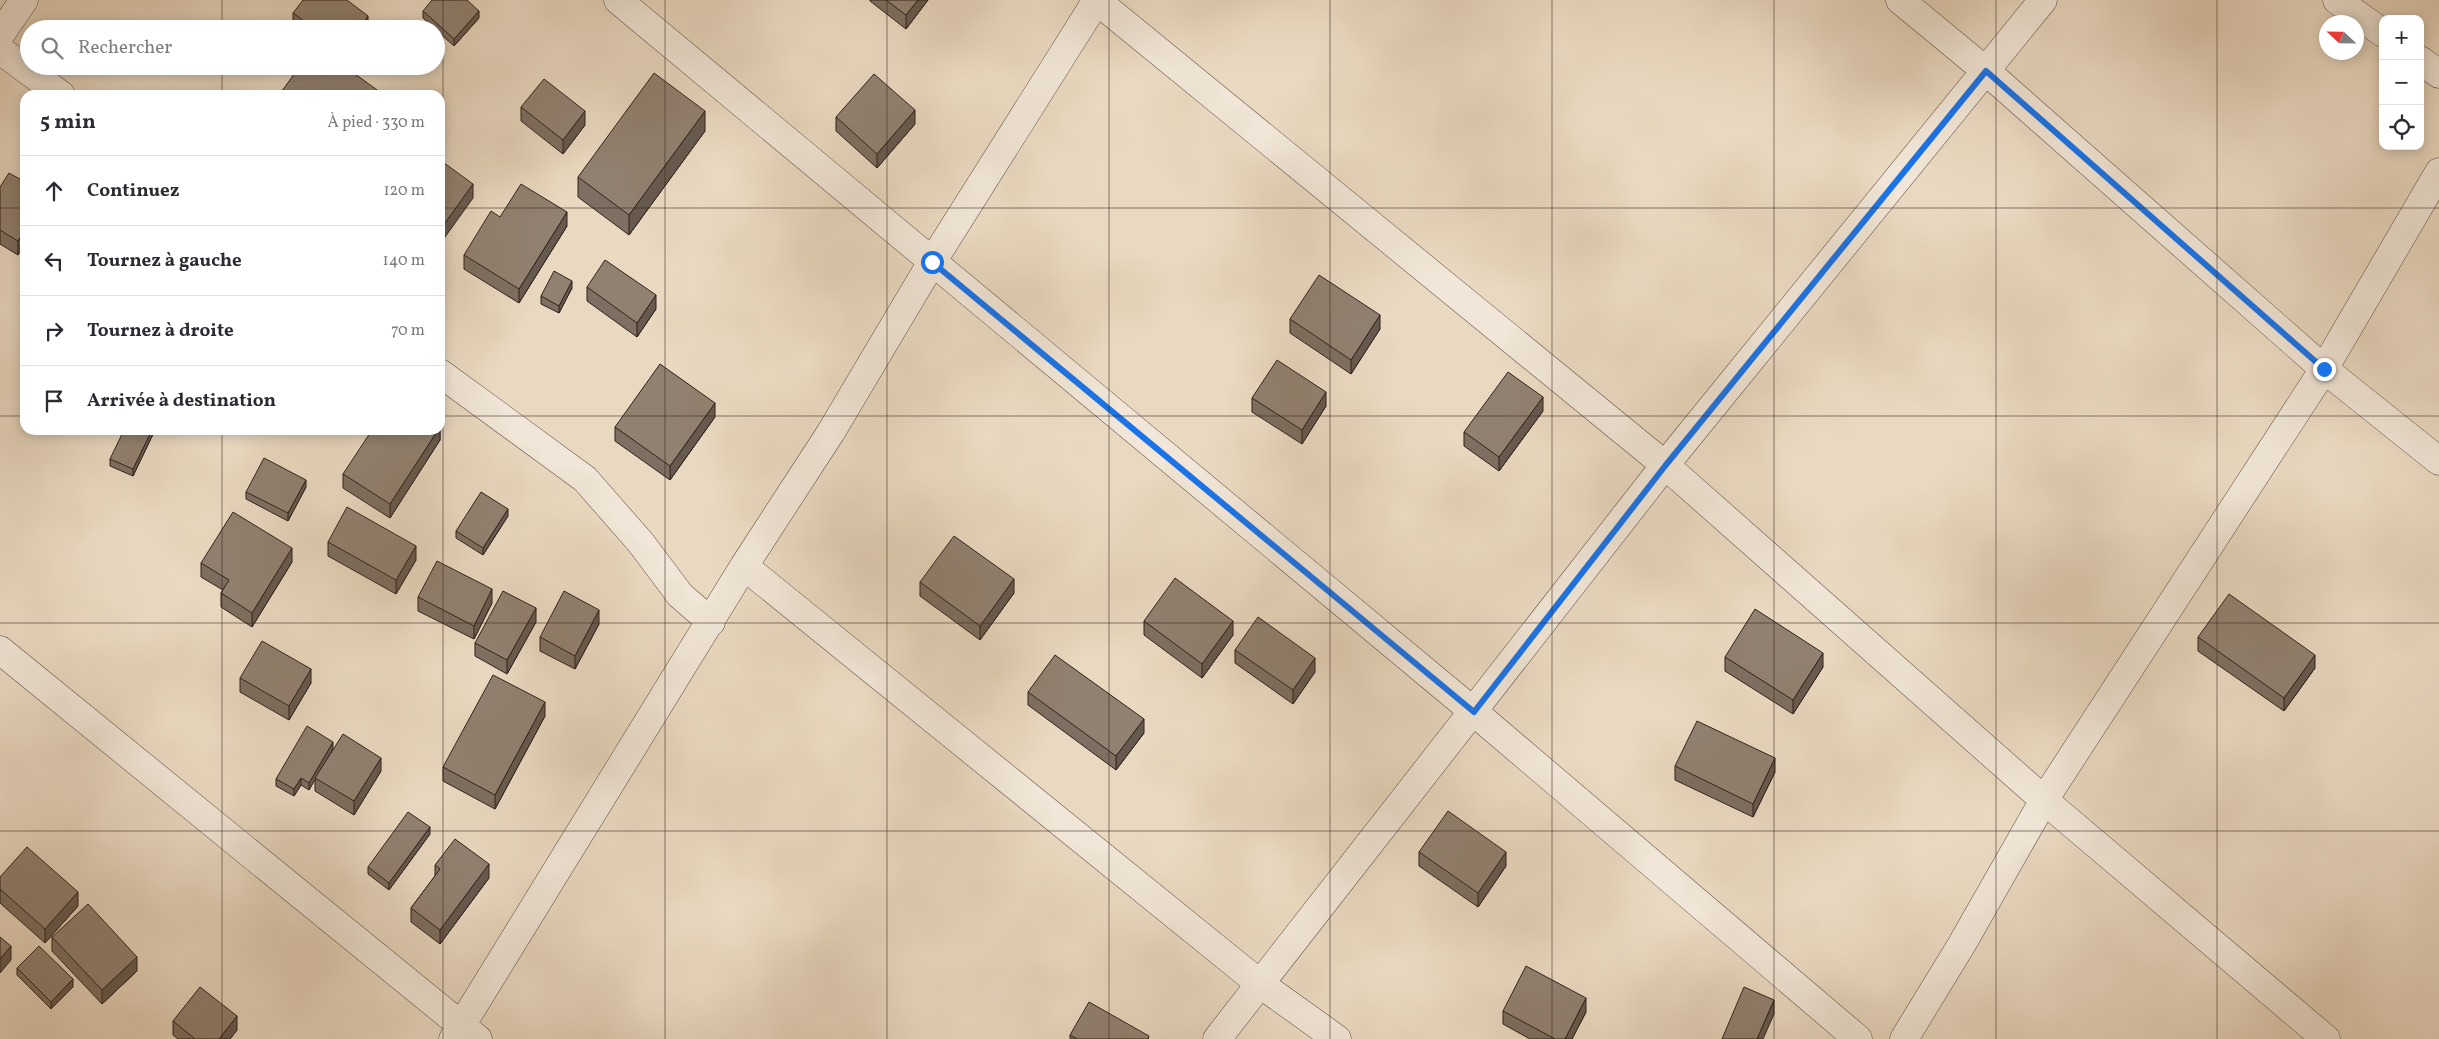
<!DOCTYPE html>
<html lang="fr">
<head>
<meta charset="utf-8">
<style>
  body { margin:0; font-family:Vollkorn,serif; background:#f7f7f7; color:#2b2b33 }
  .controls { position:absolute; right:15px; top:15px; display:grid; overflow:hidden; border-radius:10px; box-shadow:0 2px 12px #0003 }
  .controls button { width:45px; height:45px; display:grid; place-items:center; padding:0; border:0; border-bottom:1px solid #e1e1e2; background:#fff; color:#2b2b33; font:25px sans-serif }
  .compass { position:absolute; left:2319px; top:15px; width:45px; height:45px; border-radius:50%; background:#fff; box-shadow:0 2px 12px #0003; rotate:292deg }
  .stop { position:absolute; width:15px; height:15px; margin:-11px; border:4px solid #1a73e8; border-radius:50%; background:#fff }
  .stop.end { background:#1a73e8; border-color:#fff; box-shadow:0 1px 5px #0008 }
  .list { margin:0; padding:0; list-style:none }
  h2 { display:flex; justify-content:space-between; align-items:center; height:65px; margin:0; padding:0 20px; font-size:21px }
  h2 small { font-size:16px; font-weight:400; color:#7c7c81 }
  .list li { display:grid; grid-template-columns:32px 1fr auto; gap:15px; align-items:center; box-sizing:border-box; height:70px; padding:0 20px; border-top:1px solid #e1e1e2 }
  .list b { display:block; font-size:19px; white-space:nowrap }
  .list em { font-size:16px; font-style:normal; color:#7c7c81 }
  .icon { flex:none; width:28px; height:28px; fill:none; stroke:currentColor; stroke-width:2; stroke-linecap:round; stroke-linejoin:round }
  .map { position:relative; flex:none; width:2439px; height:1039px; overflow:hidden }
  .search { position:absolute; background:#fff; box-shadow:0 2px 12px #0003; left:20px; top:20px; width:425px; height:55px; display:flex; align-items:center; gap:12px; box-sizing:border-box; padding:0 18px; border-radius:28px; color:#7c7c81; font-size:19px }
  .panel { position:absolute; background:#fff; box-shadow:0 2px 12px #0003; left:20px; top:90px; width:425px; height:345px; border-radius:15px }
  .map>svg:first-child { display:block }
</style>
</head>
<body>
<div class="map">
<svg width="2439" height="1039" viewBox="0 0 2439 1039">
  <rect width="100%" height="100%" fill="#ead9c1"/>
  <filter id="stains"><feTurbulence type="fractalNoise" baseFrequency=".004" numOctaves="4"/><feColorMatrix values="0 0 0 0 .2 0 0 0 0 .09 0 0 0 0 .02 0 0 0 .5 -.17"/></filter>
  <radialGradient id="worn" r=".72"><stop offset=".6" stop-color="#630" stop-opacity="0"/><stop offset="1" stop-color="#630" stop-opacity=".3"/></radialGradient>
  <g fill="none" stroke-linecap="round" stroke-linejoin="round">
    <g stroke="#5f4f44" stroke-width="29">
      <path id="minor" d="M618,0L1474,712L1858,1039
        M1096,0L1665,465L2044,800L2326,1039
        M1900,0L1986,71L2324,369L2439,461
        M2337,0L2383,33
        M0,35L24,0
        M0,50L61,95
        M2420,60L2439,74
        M440,373L585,479L641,543L680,595L711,622
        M744,566L1259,983L1337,1039
        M0,650L478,1039
        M453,1039L744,566L831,432L932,262L1097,0
        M1217,1039L1665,465L2043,0
        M1904,1039L1962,944L2044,800L2324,369L2439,172"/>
    </g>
    <use href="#minor" stroke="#f1e6d7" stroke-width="28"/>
  </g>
  <path fill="#7d6f61" stroke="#31211b" d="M870,0H928L906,29L870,1Z
    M423,11L479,18L454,46L436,30V29H435L423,18Z
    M293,13L368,29H296L293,27Z
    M521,107L585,125L563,154L521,121Z
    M836,117L915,124L877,168L836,131Z
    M705,131L629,235L578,197V177Z
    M25,182L18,255L0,244V187Z
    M500,217L567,226L519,303L464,269V255Z
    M587,287L656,309L637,337L587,301Z
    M572,288L559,313L541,304V296Z
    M1290,319L1380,329L1351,374L1290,333Z
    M1252,398L1326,406L1302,444L1252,412Z
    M1543,411L1499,471L1464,446V432Z
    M715,417L670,480L615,441V427Z
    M155,430L133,476L110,466V459Z
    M440,430V440L390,518L343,488V474Z
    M306,487L288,521L246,499V492Z
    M508,516L483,555L456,538V531Z
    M328,542L416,560L396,594L328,556Z
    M292,562L252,627L221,607V593L223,590L201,577V563Z
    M920,582L1014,593L980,640L920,596Z
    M418,597L492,603L474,639L418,611Z
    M1144,621L1233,635L1202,678L1144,635Z
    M536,622L507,674L475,656V643Z
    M599,624L575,669L540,651V637Z
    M2198,637L2315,668L2284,711L2198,651Z
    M1235,650L1315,672L1293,704L1235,663Z
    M1725,657L1823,667L1793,714L1725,671Z
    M240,678L311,683L289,720L240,692Z
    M1028,692L1144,733L1116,770L1028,705Z
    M545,716L495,809L443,781V767Z
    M333,749L322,768L381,771L354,815L315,791V778L309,790L301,785L294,796L276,786V779Z
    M1675,766L1775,772L1753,817L1675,780Z
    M430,834L389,890L368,874V867Z
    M1419,852L1506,866L1478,907L1419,866Z
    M435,865L489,878L440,944L411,922V908L435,876Z
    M0,877L78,906L45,943L0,903Z
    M52,937L137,971L102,1004L52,951Z
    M17,968L73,987L51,1009L17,975Z
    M1503,1011L1586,1012L1572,1039H1530L1503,1024Z
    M173,1021L237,1030L230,1039H178L173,1035Z
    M1070,1035L1149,1039H1070Z"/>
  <path fill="#665a4f" stroke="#31211b" d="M918,0H928L906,29V15Z
    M479,11V18L454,46V39Z
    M368,16V29H359Z
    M915,110V124L877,168V154Z
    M585,111V125L563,154V140Z
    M705,111V131L629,235V215Z
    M473,184V198L440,244V230Z
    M567,212V226L519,303V289Z
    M25,230V244L18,255V241Z
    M572,281V288L559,313V306Z
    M656,295V309L637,337V323Z
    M1380,315V329L1351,374V360Z
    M1326,392V406L1302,444V430Z
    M1543,397V411L1499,471V457Z
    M715,403V417L670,480V466Z
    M152,430H155L133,476V469Z
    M438,430H440V440L390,518V504Z
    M306,480V487L288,521V513Z
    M508,509V516L483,555V548Z
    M416,546V560L396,594V580Z
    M292,548V562L252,627V613Z
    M1014,579V593L980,640V626Z
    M492,589V603L474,639V626Z
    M536,608V622L507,674V660Z
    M599,610V624L575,669V656Z
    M1233,621V635L1202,678V664Z
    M1823,653V667L1793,714V700Z
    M2315,655V668L2284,711V698Z
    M1315,658V672L1293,704V690Z
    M311,669V683L289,720V706Z
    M545,702V716L495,809V795Z
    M1144,719V733L1116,770V756Z
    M333,742V749L309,790V783Z
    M381,758V771L354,815V801Z
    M1775,758V772L1753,817V804Z
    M301,778V785L294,796V789Z
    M430,827V834L389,890V883Z
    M1506,852V866L1478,907V893Z
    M489,864V878L440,944V930Z
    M78,892V906L45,943V929Z
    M11,946V960L0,973V959Z
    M137,957V971L102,1004V990Z
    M73,979V987L51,1009V1002Z
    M1586,998V1012L1572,1039H1565Z
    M1774,1000V1014L1763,1039H1757Z
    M237,1016V1030L230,1039H219Z"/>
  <path fill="#918171" stroke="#31211b" d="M303,0H347L368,16L359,29H315L293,13Z
    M432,0H467L479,11L454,39L423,11Z
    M886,0H918L906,15Z
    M300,66H344L384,95H279Z
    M654,73L705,111L629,215L578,177Z
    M874,74L915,110L877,154L836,117Z
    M544,79L585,111L563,140L521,107Z
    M440,160L473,184L440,230Z
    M9,173L25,182V230L18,241L0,230V187Z
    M521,184L567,212L519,289L464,255L491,211L500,217Z
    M605,260L656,295L637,323L587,287Z
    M554,271L572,281L559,306L541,296Z
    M1319,275L1380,315L1351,360L1290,319Z
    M1277,360L1326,392L1302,430L1252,398Z
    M660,364L715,403L670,466L615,427Z
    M1508,372L1543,397L1499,457L1464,432Z
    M124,430H152L133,469L110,459Z
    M372,430H438L390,504L343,474Z
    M264,458L306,480L288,513L246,492Z
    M481,492L508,509L483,548L456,531Z
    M347,507L416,546L396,580L328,542Z
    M233,512L292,548L252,613L221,593L229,580L201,563Z
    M954,536L1014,579L980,626L920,582Z
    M437,561L492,589L474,626L418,597Z
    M1175,578L1233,621L1202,664L1144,621Z
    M503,591L536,608L507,660L475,643Z
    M564,591L599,610L575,656L540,637Z
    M2229,594L2315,655L2284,698L2198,637Z
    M1755,609L1823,653L1793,700L1725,657Z
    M1258,617L1315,658L1293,690L1235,650Z
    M262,641L311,669L289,706L240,678Z
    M1055,655L1144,719L1116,756L1028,692Z
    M493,675L545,702L495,795L443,767Z
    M1697,721L1775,758L1753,804L1675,766Z
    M307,726L333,742L309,783L301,778L294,789L276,779Z
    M343,734L381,758L354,801L315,778Z
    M1448,811L1506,852L1478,893L1419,852Z
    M408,812L430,827L389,883L368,867Z
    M455,839L489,864L440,930L411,908L440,869L435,865Z
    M27,847L78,892L45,929L0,889V877Z
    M88,904L137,957L102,990L52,937Z
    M0,937L11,946L0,959Z
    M39,946L73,979L51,1002L17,968Z
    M1526,966L1586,998L1565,1039H1555L1503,1011Z
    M200,987L237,1016L219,1039H195L173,1021Z
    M1744,987L1774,1000L1757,1039H1722Z
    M1089,1002L1149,1036L1148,1039H1077L1070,1035Z"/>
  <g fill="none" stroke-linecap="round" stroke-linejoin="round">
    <path stroke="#1a73e8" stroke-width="6" d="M932,262L1474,712L1665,466L1986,71L2324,369"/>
  </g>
  <path fill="none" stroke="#31211b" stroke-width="1" stroke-opacity="0.55" d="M222,0V29M443,0V1039M665,0V1039M887,0V1039M1109,0V1039M1330,0V1039M1552,0V1039M1774,0V1039M1996,0V1039M2217,0V1039M222,66V95M0,208H25M440,208H2439M0,416H25M440,416H2439M222,430V1039M0,623H2439M0,831H2439"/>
  <rect width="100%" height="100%" filter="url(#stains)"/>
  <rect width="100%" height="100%" fill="url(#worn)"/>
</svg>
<div class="controls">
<button>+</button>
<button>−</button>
<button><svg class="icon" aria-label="locate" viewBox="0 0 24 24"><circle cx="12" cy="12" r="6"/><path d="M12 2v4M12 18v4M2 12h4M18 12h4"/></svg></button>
</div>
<svg class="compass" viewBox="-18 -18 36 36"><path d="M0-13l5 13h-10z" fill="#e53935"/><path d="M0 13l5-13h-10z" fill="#7c7c81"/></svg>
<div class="stop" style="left:932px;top:262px"></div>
<div class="stop end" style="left:2324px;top:369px"></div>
<div class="search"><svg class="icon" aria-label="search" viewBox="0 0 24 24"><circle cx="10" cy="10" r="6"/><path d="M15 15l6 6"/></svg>Rechercher</div>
<section class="panel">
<h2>5 min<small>À pied · 330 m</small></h2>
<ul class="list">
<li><svg class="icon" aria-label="ahead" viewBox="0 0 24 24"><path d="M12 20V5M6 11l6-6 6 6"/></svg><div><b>Continuez</b></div><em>120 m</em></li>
<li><svg class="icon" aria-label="left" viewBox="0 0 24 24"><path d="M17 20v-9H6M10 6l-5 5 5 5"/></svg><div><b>Tournez à gauche</b></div><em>140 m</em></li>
<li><svg class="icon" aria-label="right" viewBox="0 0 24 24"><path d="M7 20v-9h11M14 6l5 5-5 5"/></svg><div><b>Tournez à droite</b></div><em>70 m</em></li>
<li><svg class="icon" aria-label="arrive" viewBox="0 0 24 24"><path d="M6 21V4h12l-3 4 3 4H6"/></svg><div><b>Arrivée à destination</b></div></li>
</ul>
</section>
</div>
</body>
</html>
